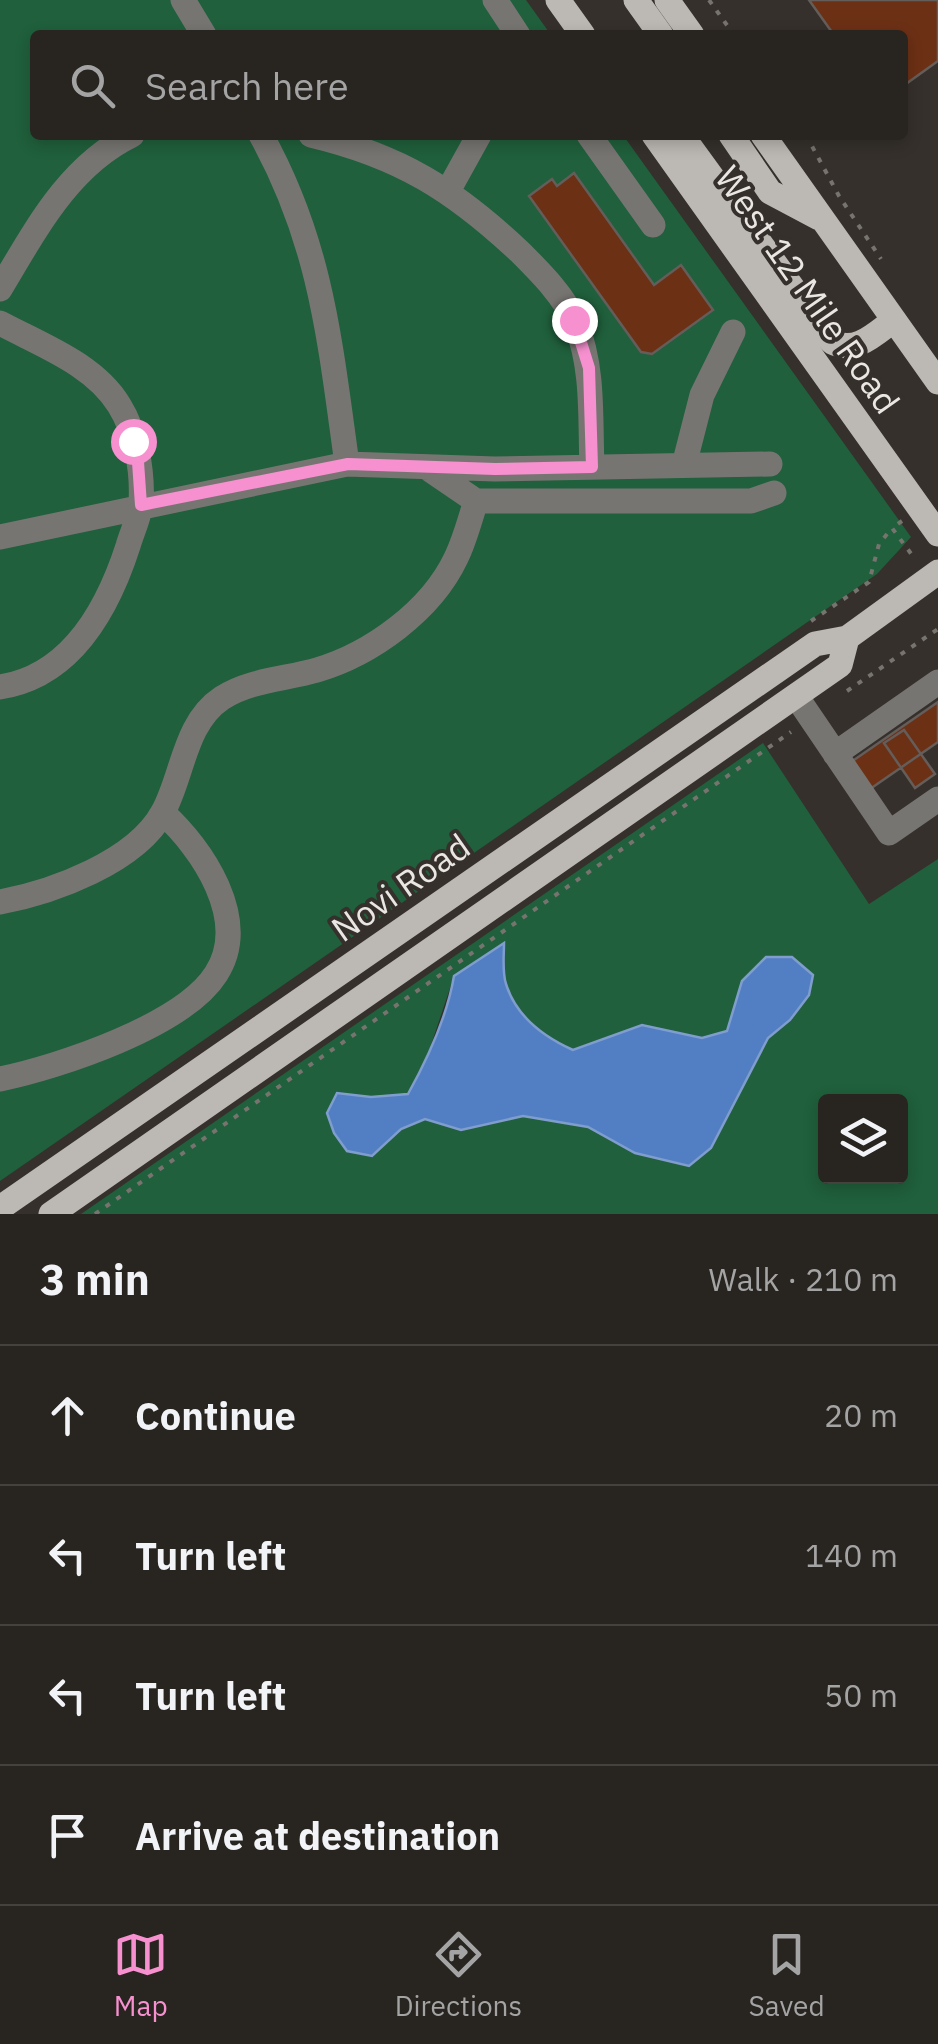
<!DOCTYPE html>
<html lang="en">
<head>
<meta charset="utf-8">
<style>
  body { margin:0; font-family:"IBM Plex Sans",sans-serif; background:#34302d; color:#f1f3f6 }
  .controls { position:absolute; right:30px; bottom:30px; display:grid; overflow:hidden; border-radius:10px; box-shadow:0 5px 15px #0003 }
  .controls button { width:90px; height:90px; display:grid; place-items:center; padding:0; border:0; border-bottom:2px solid #44413e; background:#282420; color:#f1f3f6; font:50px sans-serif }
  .stop { position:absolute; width:30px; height:30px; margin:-22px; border:8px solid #f690cf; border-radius:50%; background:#fff }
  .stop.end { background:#f690cf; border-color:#fff; box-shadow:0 2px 10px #0008 }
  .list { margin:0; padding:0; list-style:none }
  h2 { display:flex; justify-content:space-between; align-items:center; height:130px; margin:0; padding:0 40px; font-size:42px }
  h2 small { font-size:32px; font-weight:400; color:#a5a4a5 }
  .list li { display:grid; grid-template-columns:65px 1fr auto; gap:30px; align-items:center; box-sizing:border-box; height:140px; padding:0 40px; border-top:2px solid #44413e }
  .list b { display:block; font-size:38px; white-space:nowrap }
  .list em { font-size:32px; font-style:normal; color:#a5a4a5 }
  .icon { flex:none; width:55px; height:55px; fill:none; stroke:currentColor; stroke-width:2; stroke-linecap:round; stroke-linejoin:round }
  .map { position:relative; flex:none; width:938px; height:1214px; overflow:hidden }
  .search { position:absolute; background:#282420; box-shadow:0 5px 15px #0003; left:30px; right:30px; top:30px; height:110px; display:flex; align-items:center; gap:25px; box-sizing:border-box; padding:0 35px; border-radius:10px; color:#a5a4a5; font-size:38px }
  .sheet { height:690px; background:#282420 }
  nav { display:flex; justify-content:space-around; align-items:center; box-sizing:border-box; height:140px; border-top:2px solid #44413e; background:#282420; font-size:28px; color:#a5a4a5 }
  nav a { display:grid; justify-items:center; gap:5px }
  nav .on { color:#f690cf }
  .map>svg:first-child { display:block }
</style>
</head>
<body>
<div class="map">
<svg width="938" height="1214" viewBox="0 0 938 1214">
  <rect width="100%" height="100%" fill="#35302b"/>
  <path fill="#20603c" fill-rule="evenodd" d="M0,0H526L551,35H35V135H623L911,537L877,574L0,1181Z
    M763,743L869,904L938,859V1214H81ZM504,944C504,957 502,973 506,984C517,1017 544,1036 573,1051L642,1025L702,1038L727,1031L734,1013L790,1020L768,1038L711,1148L635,1153L588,1127L523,1116L461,1130L425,1119L401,1129L372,1156L347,1151L334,1133L338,1093L371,1097L408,1094L425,1063L454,976ZM826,1102H900V1176H826Z"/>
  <path fill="#527ec4" stroke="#7f9dcd" stroke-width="2.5" d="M504,943C504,955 502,972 506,984C516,1016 544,1037 573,1050L642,1025L702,1038L727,1031L742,981L766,957H792L813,975L809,995L790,1020L768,1038L711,1148L689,1166L635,1153L588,1127L523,1116L461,1130L425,1119L401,1129L372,1156L347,1151L334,1133L327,1113L337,1093L371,1097L408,1094C428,1058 447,1017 454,976Z"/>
  <path fill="#6c3015" stroke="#645d5a" stroke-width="2.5" d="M809,0H938V61L903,86V35H834Z
    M574,173L654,285L681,265L713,310L652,354L641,352L529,196L552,179L557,186Z
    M938,702V742L870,789L851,762Z
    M904,730L935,774L915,788L884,743Z"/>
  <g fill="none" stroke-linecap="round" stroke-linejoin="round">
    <path stroke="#77736f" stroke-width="4" stroke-dasharray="5 8" stroke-linecap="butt" d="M709,0L734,35
      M806,135L839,196L881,259
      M902,521L892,528L915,559
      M811,621L869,582L879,544L892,528
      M847,691L938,629
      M95,1214L791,732"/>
    <path stroke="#777572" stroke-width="25" d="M183,0L204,35
      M495,0L518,35
      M261,135C322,245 330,343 347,464
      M311,135C400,156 454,190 520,252C541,273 565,297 576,324C594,369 590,419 592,467
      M589,135L653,225
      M448,191L479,135
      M0,289C35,231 68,166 132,135
      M0,323C41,345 94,364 119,405C136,432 143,471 141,502C140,516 132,532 128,546C108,608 72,676 0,687
      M684,465L702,395L733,332
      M426,467L476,501H751L774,493
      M0,537L347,464L495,469L770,464
      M796,696L889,833L938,799
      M835,754L938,682
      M0,902C53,892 136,862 163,812C183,776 184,723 222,698C249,680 286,679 317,670C371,654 431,611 456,558C465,540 470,519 476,501
      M0,1079C58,1067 183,1026 216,974C251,920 202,848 163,813"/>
    <path stroke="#bcb8b3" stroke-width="25" d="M558,0L583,35
      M636,0L661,35
      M667,0L692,35
      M654,135L938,534
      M668,135L691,148L832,342C856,354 875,334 894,320
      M731,135L770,192L819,218
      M763,135L938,382
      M0,1208L815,644L847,638L938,572
      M51,1214L840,665L847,638"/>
  </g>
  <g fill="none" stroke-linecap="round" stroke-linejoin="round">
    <path stroke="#f690cf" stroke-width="12" d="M133,441L138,462L141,505L348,464L495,469L592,467L589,368L574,320"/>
  </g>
  <g text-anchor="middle" stroke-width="8" stroke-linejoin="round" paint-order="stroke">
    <g font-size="35" fill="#e9e6e3" stroke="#35302b">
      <text transform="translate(807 290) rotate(55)" y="12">West 12 Mile Road</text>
      <text transform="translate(401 888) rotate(-35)" y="12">Novi Road</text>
    </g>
  </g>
</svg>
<div class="controls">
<button><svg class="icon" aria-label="layers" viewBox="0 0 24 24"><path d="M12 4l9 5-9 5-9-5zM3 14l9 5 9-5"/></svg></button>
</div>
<div class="stop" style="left:133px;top:441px"></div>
<div class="stop end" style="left:574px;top:320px"></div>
<div class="search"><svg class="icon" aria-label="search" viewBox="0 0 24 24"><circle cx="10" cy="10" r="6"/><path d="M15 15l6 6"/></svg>Search here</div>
</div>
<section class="sheet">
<h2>3 min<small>Walk · 210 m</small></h2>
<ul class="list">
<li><svg class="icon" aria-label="ahead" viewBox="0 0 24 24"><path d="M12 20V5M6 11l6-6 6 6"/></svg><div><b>Continue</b></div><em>20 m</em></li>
<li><svg class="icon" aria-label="left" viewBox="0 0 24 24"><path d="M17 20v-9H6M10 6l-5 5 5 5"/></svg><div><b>Turn left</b></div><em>140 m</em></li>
<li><svg class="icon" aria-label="left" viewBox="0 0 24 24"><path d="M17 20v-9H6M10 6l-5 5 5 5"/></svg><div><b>Turn left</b></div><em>50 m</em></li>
<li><svg class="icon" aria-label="arrive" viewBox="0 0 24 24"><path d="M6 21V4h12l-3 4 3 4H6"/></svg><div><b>Arrive at destination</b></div></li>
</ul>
</section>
<nav>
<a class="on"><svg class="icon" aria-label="map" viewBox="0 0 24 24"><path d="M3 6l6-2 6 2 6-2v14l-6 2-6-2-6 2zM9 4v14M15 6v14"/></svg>Map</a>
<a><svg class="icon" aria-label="directions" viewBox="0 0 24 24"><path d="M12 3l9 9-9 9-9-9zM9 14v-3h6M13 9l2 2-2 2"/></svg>Directions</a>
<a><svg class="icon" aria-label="saved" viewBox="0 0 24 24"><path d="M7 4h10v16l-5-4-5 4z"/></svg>Saved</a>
</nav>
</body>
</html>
